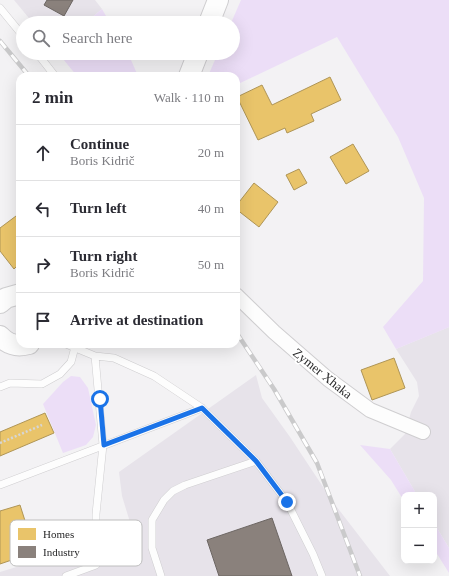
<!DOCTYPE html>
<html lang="en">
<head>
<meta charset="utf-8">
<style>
  body { margin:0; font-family:Georgia,serif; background:#f2f2f3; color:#2b2b33 }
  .controls { position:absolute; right:12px; bottom:12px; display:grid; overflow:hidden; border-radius:8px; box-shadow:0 4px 16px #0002 }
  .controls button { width:36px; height:36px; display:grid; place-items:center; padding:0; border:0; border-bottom:1px solid #e1e1e2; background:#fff; color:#2b2b33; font:20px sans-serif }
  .stop { position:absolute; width:12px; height:12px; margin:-9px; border:3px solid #1a73e8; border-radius:50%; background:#fff }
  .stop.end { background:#1a73e8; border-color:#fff; box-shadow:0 1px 4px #0008 }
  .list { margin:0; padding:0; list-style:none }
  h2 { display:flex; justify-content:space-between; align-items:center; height:52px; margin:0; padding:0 16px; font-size:17px }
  h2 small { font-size:13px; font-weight:400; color:#7c7c81 }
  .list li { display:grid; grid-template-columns:26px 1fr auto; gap:12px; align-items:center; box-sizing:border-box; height:56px; padding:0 16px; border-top:1px solid #e1e1e2 }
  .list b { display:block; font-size:15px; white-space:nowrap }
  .list p { margin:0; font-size:13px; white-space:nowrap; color:#7c7c81 }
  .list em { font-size:13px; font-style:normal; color:#7c7c81 }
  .icon { flex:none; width:22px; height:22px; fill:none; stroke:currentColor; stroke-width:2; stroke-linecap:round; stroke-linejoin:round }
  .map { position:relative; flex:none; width:449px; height:576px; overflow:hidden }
  .search { position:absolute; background:#fff; box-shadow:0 4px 16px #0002; left:16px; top:16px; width:224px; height:44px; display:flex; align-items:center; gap:10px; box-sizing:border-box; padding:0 14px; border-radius:22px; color:#7c7c81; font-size:15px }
  .panel { position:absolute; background:#fff; box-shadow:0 4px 16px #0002; left:16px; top:72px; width:224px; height:276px; border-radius:12px }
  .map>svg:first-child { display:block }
</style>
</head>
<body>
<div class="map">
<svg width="449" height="576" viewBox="0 0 449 576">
  <rect width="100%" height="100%" fill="#f3f2f4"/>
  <path fill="#e7e3ea" d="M14,0H95L102,9L85,23H33Z
    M449,327V548L434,523V495H417L390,449L405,434L411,412L419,396L417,382L396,349Z
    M256,375L262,398L290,437L333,502L390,576H0V572L133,532L122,496L119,472Z"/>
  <path fill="#ecdef7" d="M241,0H449V327L447,328L396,349L383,327L423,281L424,198L398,137L337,37L236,85V76H208L218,53H233V23H231Z
    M102,9L110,23H85Z
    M58,53H128L138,76H77Z
    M71,376L80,377L88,388L96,425L93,437L86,445L63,453L43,404L63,382Z
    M360,445L390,449L417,495H404V501L391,480Z
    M434,523L449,548V573L434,549Z"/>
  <path fill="#e9c46a" stroke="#af9556" d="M330,77L341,100L311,114L314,121L287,133L285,128L258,140L237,97L262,85L272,105Z
    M353,144L369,171L346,184L330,157Z
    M299,169L307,183L294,190L286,175Z
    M254,183L278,202L259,227L236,209V206Z
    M20,213V263L14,269L0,251V228Z
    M394,358L405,388L372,400L361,370Z
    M45,413L54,433L0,456V432Z
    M20,505L35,552L0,564V511Z"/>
  <path fill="#8a817c" stroke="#6c6663" d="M47,0H73L64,16L44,5Z
    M272,518L292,576H219L207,540Z"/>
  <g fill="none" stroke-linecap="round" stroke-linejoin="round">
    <g stroke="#cfced0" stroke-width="8">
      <path id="service" d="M0,8L23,36
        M37,53L55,76
        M66,344L95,356L114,358L154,376L202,408L256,461L287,502L313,554L322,576
        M0,387L10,383L42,384L60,374L71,362L75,347
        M0,485L202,408
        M66,576L96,565V514L103,445L95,356
        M161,576L152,548V520L164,500L173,491L185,485L256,461"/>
    </g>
    <g stroke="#cfced0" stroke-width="16">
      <path id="minor" d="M236,295L274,332L328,379L370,410L423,432"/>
    </g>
    <g stroke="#cfced0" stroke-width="22">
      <path id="secondary" d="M209,23L218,0
        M189,76L198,53
        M0,303L6,298L20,294
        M0,336C8,345 18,347 29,344"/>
    </g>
    <path stroke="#d6d6d7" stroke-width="2.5" stroke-dasharray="2 2" stroke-linecap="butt" d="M0,443L42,425"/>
    <use href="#service" stroke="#fdfdfd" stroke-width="7"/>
    <use href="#minor" stroke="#fdfdfd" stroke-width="14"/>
    <use href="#secondary" stroke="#fdfdfd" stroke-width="20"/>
    <g stroke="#cacacb" stroke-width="4.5">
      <path id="rail" d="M0,41L29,76
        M236,332L274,389L317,463L360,576"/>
    </g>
    <use href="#rail" stroke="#fff" stroke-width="3" stroke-dasharray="9" stroke-linecap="butt"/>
  </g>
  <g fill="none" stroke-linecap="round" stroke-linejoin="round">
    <path stroke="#1a73e8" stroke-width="5" d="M100,399L104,445L202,408L256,461L287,502"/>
  </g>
  <g text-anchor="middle" stroke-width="4" stroke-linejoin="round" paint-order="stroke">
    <g font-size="13" fill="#272728" stroke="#fff">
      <text transform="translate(323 373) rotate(39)" y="5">Zymer Xhaka</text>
    </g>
  </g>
  <rect x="10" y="520" width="132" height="46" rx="6" fill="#fff" stroke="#bebebe" stroke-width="1"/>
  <rect x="18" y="528" width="18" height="12" fill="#e9c46a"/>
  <rect x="18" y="546" width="18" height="12" fill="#8a817c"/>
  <g font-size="11" fill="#272728">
    <text x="43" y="538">Homes</text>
    <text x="43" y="556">Industry</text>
  </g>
</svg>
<div class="controls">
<button>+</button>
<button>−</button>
</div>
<div class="stop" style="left:100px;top:399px"></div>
<div class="stop end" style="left:287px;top:502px"></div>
<div class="search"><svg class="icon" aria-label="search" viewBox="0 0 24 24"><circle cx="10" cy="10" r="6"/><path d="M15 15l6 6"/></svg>Search here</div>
<section class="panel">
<h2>2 min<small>Walk · 110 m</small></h2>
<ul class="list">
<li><svg class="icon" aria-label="ahead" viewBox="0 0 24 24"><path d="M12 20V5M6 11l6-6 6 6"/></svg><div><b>Continue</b><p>Boris Kidrič</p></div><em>20 m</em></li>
<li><svg class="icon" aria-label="left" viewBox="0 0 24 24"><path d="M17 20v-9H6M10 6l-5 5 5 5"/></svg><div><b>Turn left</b></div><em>40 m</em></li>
<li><svg class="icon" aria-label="right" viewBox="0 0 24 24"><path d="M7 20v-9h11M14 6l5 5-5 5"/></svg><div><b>Turn right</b><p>Boris Kidrič</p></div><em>50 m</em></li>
<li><svg class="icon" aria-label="arrive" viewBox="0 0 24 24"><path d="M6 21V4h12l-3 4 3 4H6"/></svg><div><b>Arrive at destination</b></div></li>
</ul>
</section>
</div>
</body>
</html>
